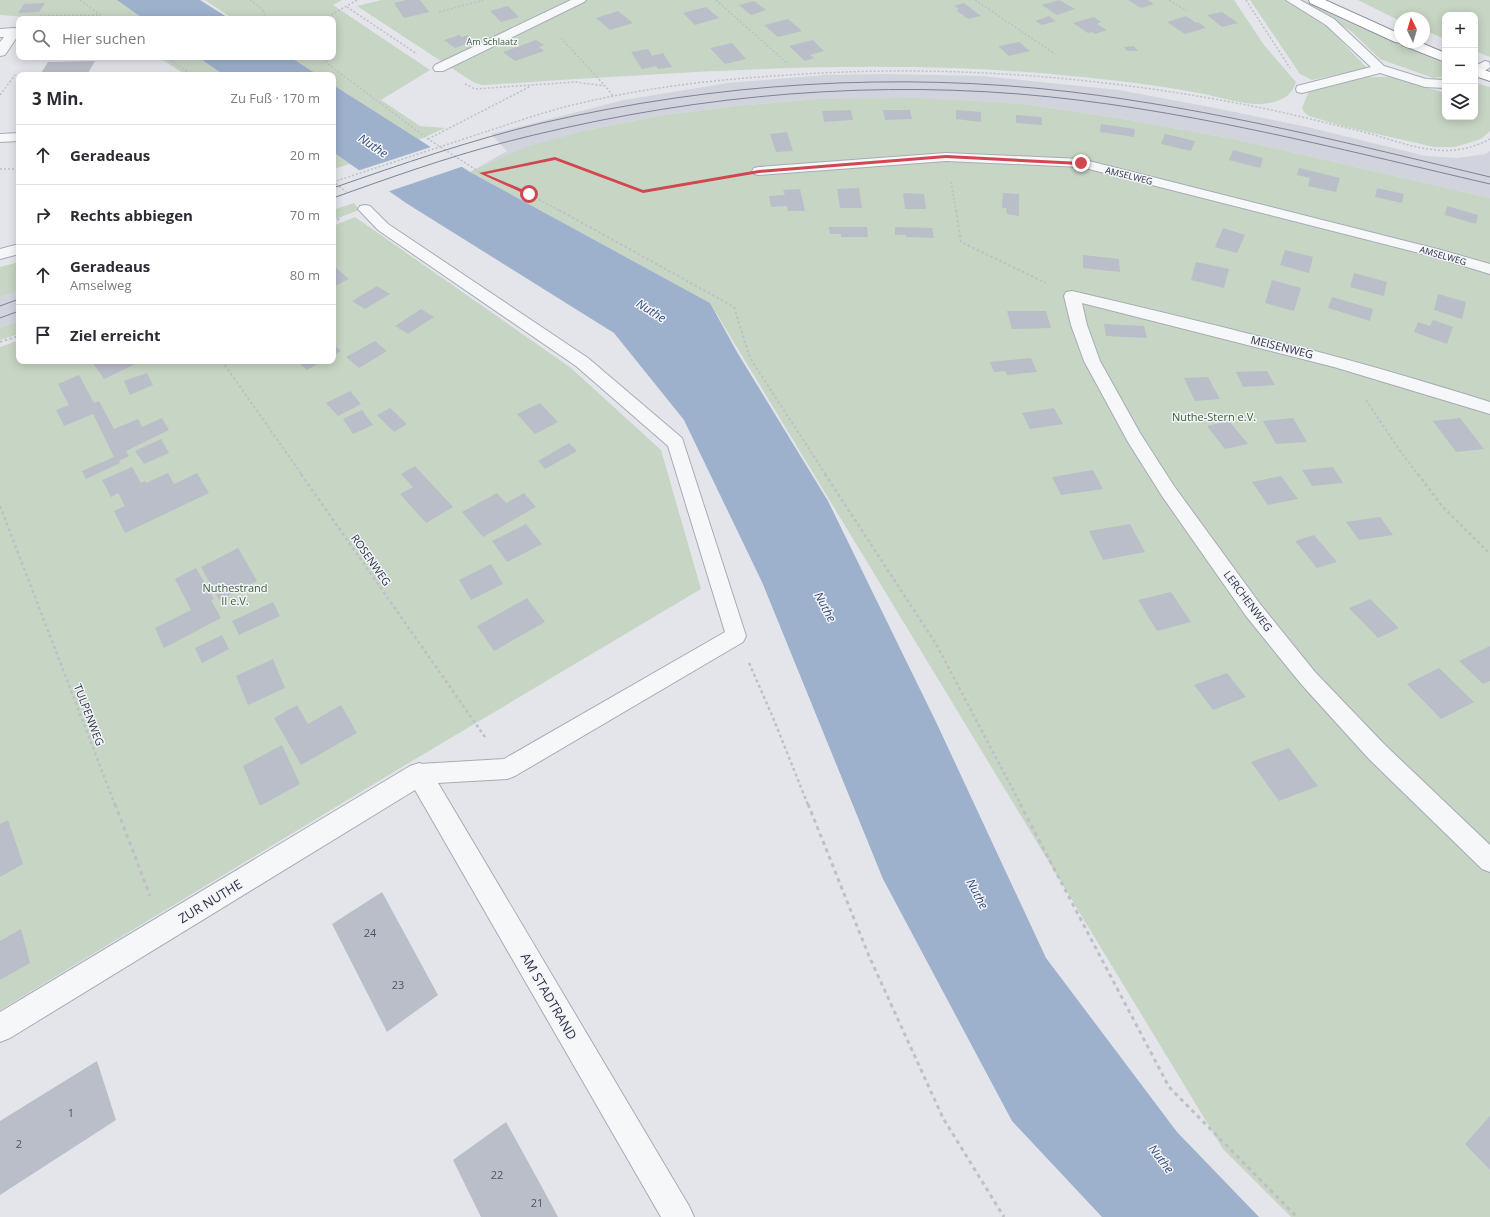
<!DOCTYPE html>
<html lang="de">
<head>
<meta charset="utf-8">
<style>
  body { margin:0; font-family:"Open Sans",sans-serif; background:#f7f7f7; color:#2b2b33 }
  .controls { position:absolute; right:12px; top:12px; display:grid; overflow:hidden; border-radius:8px; box-shadow:0 2px 10px #0003 }
  .controls button { width:36px; height:36px; display:grid; place-items:center; padding:0; border:0; border-bottom:1px solid #e1e1e2; background:#fff; color:#2b2b33; font:20px sans-serif }
  .compass { position:absolute; left:1394px; top:12px; width:36px; height:36px; border-radius:50%; background:#fff; box-shadow:0 2px 10px #0003; rotate:355deg }
  .stop { position:absolute; width:12px; height:12px; margin:-9px; border:3px solid #d2464f; border-radius:50%; background:#fff }
  .stop.end { background:#d2464f; border-color:#fff; box-shadow:0 1px 4px #0008 }
  .list { margin:0; padding:0; list-style:none }
  h2 { display:flex; justify-content:space-between; align-items:center; height:52px; margin:0; padding:0 16px; font-size:17px }
  h2 small { font-size:13px; font-weight:400; color:#7c7c81 }
  .list li { display:grid; grid-template-columns:26px 1fr auto; gap:12px; align-items:center; box-sizing:border-box; height:60px; padding:0 16px; border-top:1px solid #e1e1e2 }
  .list b { display:block; font-size:15px; white-space:nowrap }
  .list p { margin:0; font-size:13px; white-space:nowrap; color:#7c7c81 }
  .list em { font-size:13px; font-style:normal; color:#7c7c81 }
  .icon { flex:none; width:22px; height:22px; fill:none; stroke:currentColor; stroke-width:2; stroke-linecap:round; stroke-linejoin:round }
  .map { position:relative; flex:none; width:1490px; height:1217px; overflow:hidden }
  .search { position:absolute; background:#fff; box-shadow:0 2px 10px #0003; left:16px; top:16px; width:320px; height:44px; display:flex; align-items:center; gap:10px; box-sizing:border-box; padding:0 14px; border-radius:8px; color:#7c7c81; font-size:15px }
  .panel { position:absolute; background:#fff; box-shadow:0 2px 10px #0003; left:16px; top:72px; width:320px; height:292px; border-radius:8px }
  .map>svg:first-child { display:block }
</style>
</head>
<body>
<div class="map">
<svg width="1490" height="1217" viewBox="0 0 1490 1217">
  <rect width="100%" height="100%" fill="#e3e5eb"/>
  <path fill="#d1d4dd" d="M886,74L982,76L1119,90L1215,108L1307,127L1426,156L1457,158L1486,154L1490,151V198L1234,139L1124,119L1024,104L818,99L735,106L664,115L588,130L470,172L507,151L491,134L624,100L728,83L824,75Z
    M19,291V321L0,328V297Z"/>
  <path fill="#c7d5c4" d="M0,0H118L145,19H58L0,15Z
    M205,0H342L333,5L430,70L381,100L420,126L445,128L416,141L333,86V75H317L290,57H333V19H233Z
    M381,0H1234L1264,45L1296,82C1291,99 1276,103 1260,104C1245,105 1215,96 1199,93C1157,85 1114,80 1071,76C876,56 678,73 482,85L473,82L357,6Z
    M1250,0H1286L1323,22L1367,68L1312,80L1300,74Z
    M1299,0H1304L1343,20L1445,64V76L1433,78L1380,59L1352,32L1330,17Z
    M1358,0H1490V57L1475,51V15H1445V39L1424,30V18H1400V21Z
    M158,57H199L224,75H186Z
    M1361,77H1392L1445,93V117H1475V83L1490,87V131L1481,139L1455,147H1434L1342,126L1309,116L1304,112L1302,108L1309,91Z
    M918,98L1024,104L1124,119L1234,139L1490,198V1217H1291L1223,1149L710,303L470,172L529,146L588,130L664,115L735,106L818,99Z
    M333,152L350,164L333,169Z
    M354,203L359,210L333,220V210Z
    M355,217L571,368L661,450L701,589L412,761L0,1010V347L19,340V361H333V226Z
    M19,262V291L0,297V267Z
    M19,321V334L0,340V328Z"/>
  <path fill="#9db0cc" d="M117,0H200L230,19H144Z
    M198,57H290L318,75H224Z
    M333,85L470,172L710,303L737,352L828,501L937,724L1046,958L1177,1132L1259,1217H1102L1012,1121L883,879L762,582L684,420L614,333L406,203L333,152Z"/>
  <path fill="#e3e5eb" d="M434,146L464,166L387,192L357,171Z"/>
  <path fill="#babec9" d="M406,0H420L429,12L404,18L394,3Z
    M1059,0L1075,9L1057,15L1042,5Z
    M1128,0H1147L1154,4L1141,8Z
    M754,1L766,10L751,15L739,5Z
    M45,3L39,12L18,13L24,4Z
    M964,3L981,16L968,19L956,10L959,9L954,6Z
    M508,6L519,17L501,22L490,11Z
    M706,7L719,18L695,25L683,13Z
    M618,11L633,23L610,30L596,18Z
    M1222,12L1238,23L1222,27L1207,15Z
    M1049,16L1056,21L1042,25L1035,21Z
    M1186,16L1196,23L1198,22L1206,28L1185,34L1167,22Z
    M1094,17L1101,22L1097,24L1107,30L1095,34L1092,32L1088,33L1073,23Z
    M788,19L802,31L778,37L764,25Z
    M459,35L462,37L468,35L475,41L455,48L444,40Z
    M536,40L544,45L539,47L544,51L515,61L503,52Z
    M813,40L824,51L810,55L814,58L805,61L789,46Z
    M1019,42L1030,51L1009,56L998,46Z
    M732,43L746,59L725,64L710,48Z
    M1134,46L1138,51H1127L1124,47Z
    M648,49L652,56L663,53L672,67L658,69L656,66L642,69L631,52Z
    M95,61L87,75H40L48,62Z
    M851,110L853,120L824,122L822,111Z
    M883,110H910L912,119L885,120Z
    M956,110L981,112V122L956,119Z
    M1016,115L1042,117V125L1016,123Z
    M1101,124L1135,129L1134,137L1100,132Z
    M787,132L793,151L776,152L770,134Z
    M1165,134L1195,141L1191,151L1161,144Z
    M1233,150L1263,158L1260,168L1229,160Z
    M1299,168L1340,178L1336,192L1308,186L1310,178L1297,175Z
    M859,188L862,208H840L837,189Z
    M1377,188L1404,194L1402,203L1375,197Z
    M800,189L805,211H788L787,206L771,207L769,196L785,195L783,190Z
    M903,193L924,194L926,209H905Z
    M1003,193L1019,194V216L1007,214L1006,208H1002Z
    M1447,206L1478,215L1476,224L1445,215Z
    M829,227H867L868,237H841V234H830Z
    M895,227L932,228L934,238L906,237V235H895Z
    M1223,228L1245,235L1237,253L1215,247Z
    M1285,250L1313,257L1309,273L1280,265Z
    M1083,255L1119,259L1120,272L1083,268Z
    M1196,262L1229,269L1224,288L1191,280Z
    M333,265L349,279L333,287Z
    M1354,273L1387,282L1384,296L1350,287Z
    M1272,280L1301,288L1294,311L1265,303Z
    M377,286L390,294L365,309L352,301Z
    M1438,294L1466,302L1462,319L1434,310Z
    M1332,297L1373,309L1370,321L1328,308Z
    M421,309L434,317L408,334L395,326Z
    M1007,311H1046L1051,328L1012,329Z
    M1433,320L1453,327L1447,344L1414,332L1418,322L1430,326Z
    M1104,324L1144,326L1147,338L1106,336Z
    M375,341L387,351L359,368L346,357Z
    M333,344L341,351L333,355Z
    M1031,358L1037,372L1007,375L1005,371L994,372L990,362Z
    M95,361H142L104,379L92,362Z
    M305,361H323L307,370L300,364Z
    M1267,371L1275,385L1243,387L1236,372Z
    M147,373L153,385L130,395L124,381Z
    M79,375L94,403L99,401L114,429L138,419L142,427L162,418L169,430L126,451L129,456L119,461L120,463L86,479L82,471L114,457L93,414L64,426L56,410L69,405L58,384Z
    M1208,377L1220,399L1195,401L1184,378Z
    M350,391L361,404L338,416L326,403Z
    M540,403L558,422L535,434L517,414Z
    M390,408L407,424L394,432L377,415Z
    M1054,408L1063,424L1030,429L1022,413Z
    M362,410L373,425L353,434L343,419Z
    M1293,418L1307,442L1276,444L1263,421Z
    M1460,418L1484,449L1456,452L1433,421Z
    M1229,421L1248,444L1225,449L1207,426Z
    M161,439L169,453L144,464L135,451Z
    M569,443L577,451L545,469L538,461Z
    M415,466L453,507L426,523L400,494L413,487L401,474Z
    M132,467L141,483L145,481L146,483L168,473L174,484L197,473L209,493L125,533L114,511L125,506L118,493L111,497L102,480Z
    M1333,467L1343,483L1312,486L1302,470Z
    M1093,470L1103,489L1061,495L1052,477Z
    M1281,476L1298,499L1268,505L1252,482Z
    M497,493L506,503L524,493L536,507L483,537L462,512Z
    M1380,517L1393,535L1359,540L1346,522Z
    M526,524L542,544L507,562L492,541Z
    M1130,524L1145,552L1103,560L1089,531Z
    M1314,535L1337,562L1317,568L1295,541Z
    M238,548L257,581L219,600L201,567Z
    M491,564L503,584L471,600L459,580Z
    M196,568L214,599L211,600L221,618L164,648L155,628L191,610L175,579Z
    M1171,592L1191,622L1157,631L1138,600Z
    M527,598L545,622L494,651L477,626Z
    M1370,599L1399,628L1378,638L1349,608Z
    M273,602L280,616L239,635L232,621Z
    M222,635L229,649L202,663L195,648Z
    M1490,646V681L1483,684L1459,661Z
    M273,659L285,688L248,705L236,676Z
    M1439,668L1474,702L1441,719L1407,684Z
    M1227,673L1246,697L1213,710L1194,685Z
    M297,705L308,724L341,705L357,733L301,765L274,718Z
    M282,745L300,784L260,806L243,766Z
    M1289,748L1318,786L1279,801L1251,762Z
    M8,820L23,864L0,877V824Z
    M382,892L438,995L387,1032L332,924Z
    M21,929L30,963L0,980V941Z
    M97,1061L116,1120L0,1195V1121Z
    M1490,1116V1170L1465,1144Z
    M506,1122L543,1189L558,1217H481L453,1160Z"/>
  <g fill="none" stroke-linecap="round" stroke-linejoin="round">
    <g stroke="#a8abb6" stroke-width="2">
      <path id="lane" d="M571,0H586L584,2L443,71H435L433,68L435,65Z
        M1286,0H1300L1334,19L1384,66L1426,79L1445,80V88L1425,87L1380,73L1302,93L1297,92L1296,89L1297,86L1371,67L1326,25Z
        M1485,61L1489,62L1490,67L1479,75L1475,76V66Z
        M946,153L1081,159L1441,250L1490,264V274L1431,256L1081,167L946,161L759,175L754,174L752,171L754,168L759,167Z
        M365,205L370,206L388,224L588,358L682,438L746,636L743,642L515,776L507,779L419,784L411,781L408,774L411,767L419,764L504,759L725,632L668,446L576,366L378,230L358,209L360,206Z
        M1072,291C1213,324 1353,358 1490,402V414L1334,367L1082,303L1087,325L1100,361L1140,433L1174,486L1260,604L1315,672L1385,745L1490,845V872L1482,869L1369,759L1301,684L1246,616L1162,496L1128,442L1084,361L1071,325L1064,296L1066,292Z"/>
    </g>
    <g stroke="#a8abb6" stroke-width="2">
      <path id="street" d="M14,28L19,29V34L5,55L0,56V42L4,37H0V29Z
        M19,133V141L0,142V134Z
        M19,244V254L0,259V249Z
        M419,763L428,766L689,1206L694,1217H661L415,790L10,1038L0,1042V1012L410,766Z"/>
    </g>
    <g stroke="#8a91a2" stroke-width="2">
      <path id="highway" d="M1309,0H1325L1400,34V42H1419L1445,53V62L1402,45L1401,43L1395,42L1310,3Z
        M1475,67L1490,72V81L1475,76Z"/>
    </g>
    <path stroke="#bdc0c6" stroke-width="1.5" stroke-dasharray="2 2" stroke-linecap="butt" d="M80,0L106,19
      M250,0L262,9L267,19
      M716,0L788,64
      M975,0L1055,54
      M1169,0L1187,11
      M1246,0L1290,68
      M347,7L417,54
      M439,12L484,0
      M40,16L100,15
      M324,19L357,0
      M561,38L605,86
      M165,57L193,75
      M324,57L328,64L428,139L481,173L529,194L560,211
      M465,84L475,89L575,82L605,86L614,97
      M0,95L15,75
      M488,131C519,121 549,110 581,103C649,87 719,79 789,75C944,64 1099,76 1252,106C1292,114 1331,124 1371,134C1392,140 1414,148 1436,150C1455,152 1473,148 1490,139
      M428,139L531,86
      M0,169H19
      M481,173L555,159L643,192L733,176
      M333,181L346,192
      M951,182L956,211"/>
    <path stroke="#bdc0c6" stroke-width="2" stroke-dasharray="2.5 2.5" stroke-linecap="butt" d="M559,210L734,307L750,358L826,475
      M956,210L961,242L1046,283
      M333,222L339,219
      M0,342L19,336
      M222,361L302,475
      M1366,400L1398,448L1418,475"/>
    <path stroke="#bdc0c6" stroke-width="2.5" stroke-dasharray="3 3" stroke-linecap="butt" d="M301,474L485,737
      M825,474L936,644L1021,805
      M1418,474L1442,506L1490,554
      M0,506L115,805
      M749,663L772,715L808,805"/>
    <path stroke="#bdc0c6" stroke-width="3" stroke-dasharray="4 4" stroke-linecap="butt" d="M115,804L150,896
      M808,804L869,956L943,1118L1004,1217
      M1020,804L1169,1087L1297,1217"/>
    <use href="#lane" fill="#f6f7f9" fill-rule="evenodd"/>
    <use href="#street" fill="#f6f7f9" fill-rule="evenodd"/>
    <use href="#highway" fill="#fff" fill-rule="evenodd"/>
    <path stroke="#7c8395" stroke-width="1" d="M333,188C402,164 471,140 542,123C715,83 896,71 1072,92C1213,109 1352,144 1490,177
      M333,198C389,178 445,158 502,143C671,99 845,80 1019,94C1178,107 1335,148 1490,184
      M0,306L19,299
      M0,318L19,311"/>
    <path stroke="#bdc0c6" stroke-width="1.5" stroke-dasharray="2 2" stroke-linecap="butt" d="M333,182L488,131"/>
  </g>
  <path fill="#d2464f" d="M946,155L1081,162L1083,163L1081,165L946,158L759,173L643,193L555,160L486,174L531,193L529,196L479,173L555,157L643,190L759,170Z"/>
  <g text-anchor="middle" stroke-width="3" stroke-linejoin="round" paint-order="stroke">
    <g font-size="9" fill="#3b6037" stroke="#f3f4f8">
      <text x="492" y="45">Am Schlaatz</text>
    </g>
    <g font-size="9" fill="#2a3144" stroke="#f3f4f8">
      <text transform="translate(1129 176) rotate(14)" y="3">AMSELWEG</text>
      <text transform="translate(1443 256) rotate(16)" y="3">AMSELWEG</text>
    </g>
    <g font-size="11" fill="#2a3144" stroke="#f3f4f8">
      <text transform="translate(1282 347) rotate(14)" y="4">MEISENWEG</text>
      <text transform="translate(371 560) rotate(55)" y="4">ROSENWEG</text>
      <text transform="translate(1248 601) rotate(53)" y="4">LERCHENWEG</text>
      <text transform="translate(89 715) rotate(69)" y="4">TULPENWEG</text>
    </g>
    <g font-size="11" fill="#3b6037" stroke="#f3f4f8">
      <text x="1214" y="421">Nuthe-Stern e.V.</text>
      <text x="235" y="592">Nuthestrand<tspan x="235" dy="13">II e.V.</tspan></text>
    </g>
    <g font-size="11" fill="#4e5465">
      <text x="370" y="937">24</text>
      <text x="398" y="989">23</text>
      <text x="71" y="1117">1</text>
      <text x="19" y="1148">2</text>
      <text x="497" y="1179">22</text>
      <text x="537" y="1207">21</text>
    </g>
    <g font-size="12" font-style="italic" fill="#334c79" stroke="#f3f4f8">
      <text transform="translate(373 146) rotate(34)" y="4">Nuthe</text>
      <text transform="translate(651 311) rotate(32)" y="4">Nuthe</text>
      <text transform="translate(825 607) rotate(62)" y="4">Nuthe</text>
      <text transform="translate(977 894) rotate(62)" y="4">Nuthe</text>
      <text transform="translate(1161 1159) rotate(53)" y="4">Nuthe</text>
    </g>
    <g font-size="13" fill="#2a3144" stroke="#f3f4f8">
      <text transform="translate(210 901) rotate(-31)" y="5">ZUR NUTHE</text>
      <text transform="translate(549 996) rotate(60)" y="5">AM STADTRAND</text>
    </g>
  </g>
</svg>
<div class="controls">
<button>+</button>
<button>−</button>
<button><svg class="icon" aria-label="layers" viewBox="0 0 24 24"><path d="M12 4l9 5-9 5-9-5zM3 14l9 5 9-5"/></svg></button>
</div>
<svg class="compass" viewBox="-18 -18 36 36"><path d="M0-13l5 13h-10z" fill="#e53935"/><path d="M0 13l5-13h-10z" fill="#7c7c81"/></svg>
<div class="stop" style="left:529px;top:194px"></div>
<div class="stop end" style="left:1081px;top:163px"></div>
<div class="search"><svg class="icon" aria-label="search" viewBox="0 0 24 24"><circle cx="10" cy="10" r="6"/><path d="M15 15l6 6"/></svg>Hier suchen</div>
<section class="panel">
<h2>3 Min.<small>Zu Fuß · 170 m</small></h2>
<ul class="list">
<li><svg class="icon" aria-label="ahead" viewBox="0 0 24 24"><path d="M12 20V5M6 11l6-6 6 6"/></svg><div><b>Geradeaus</b></div><em>20 m</em></li>
<li><svg class="icon" aria-label="right" viewBox="0 0 24 24"><path d="M7 20v-9h11M14 6l5 5-5 5"/></svg><div><b>Rechts abbiegen</b></div><em>70 m</em></li>
<li><svg class="icon" aria-label="ahead" viewBox="0 0 24 24"><path d="M12 20V5M6 11l6-6 6 6"/></svg><div><b>Geradeaus</b><p>Amselweg</p></div><em>80 m</em></li>
<li><svg class="icon" aria-label="arrive" viewBox="0 0 24 24"><path d="M6 21V4h12l-3 4 3 4H6"/></svg><div><b>Ziel erreicht</b></div></li>
</ul>
</section>
</div>
</body>
</html>
